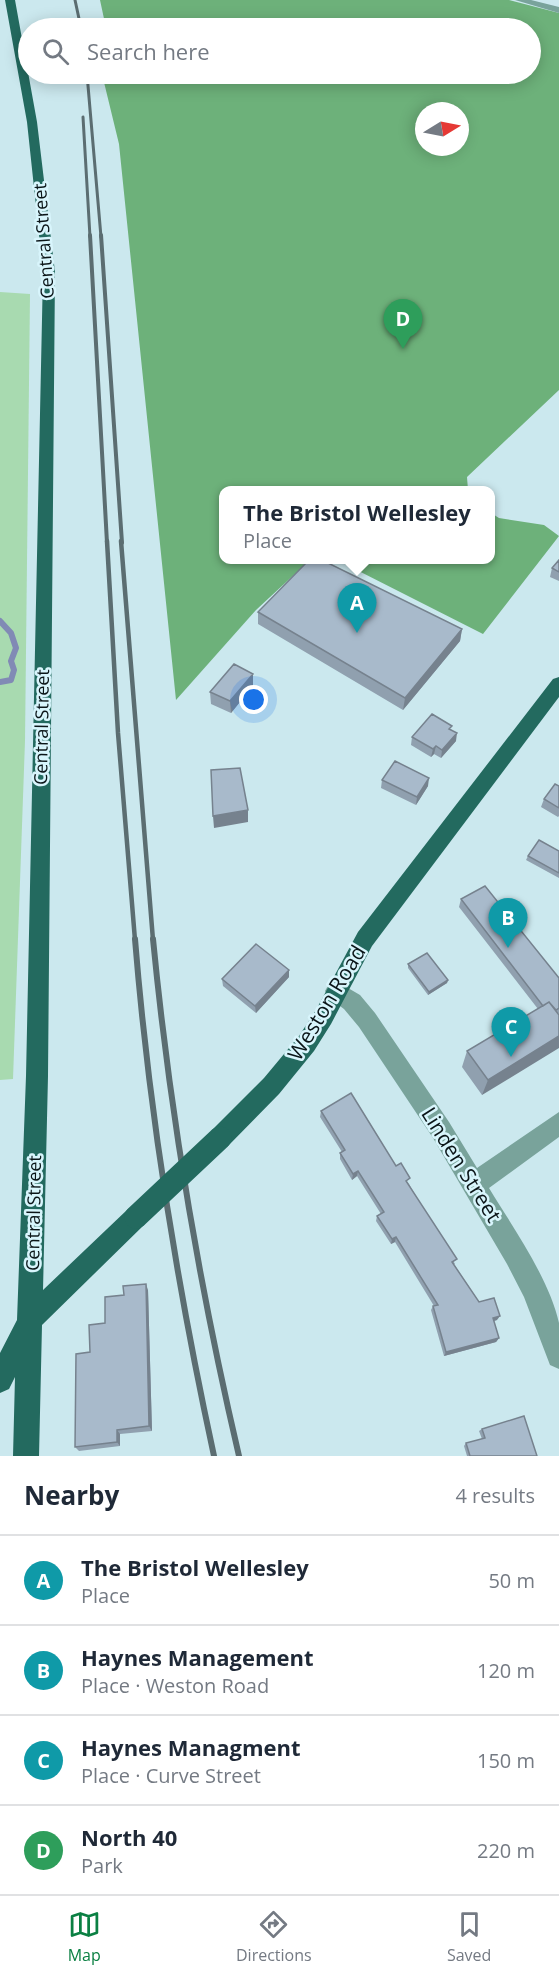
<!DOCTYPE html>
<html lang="en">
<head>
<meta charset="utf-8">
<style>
  body { margin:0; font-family:"Open Sans",sans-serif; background:#f2f2f3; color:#1f2937 }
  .compass { position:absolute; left:415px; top:102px; width:54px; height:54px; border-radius:50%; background:#fff; box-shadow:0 3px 15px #0003; rotate:80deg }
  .you { position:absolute; left:254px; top:700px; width:21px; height:21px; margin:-15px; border:4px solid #fff; border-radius:50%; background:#1a73e8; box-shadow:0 0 0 9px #1a73e833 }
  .badge { display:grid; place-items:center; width:39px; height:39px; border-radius:50%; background:#0b8043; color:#fff; font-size:20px; font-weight:700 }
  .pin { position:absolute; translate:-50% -50px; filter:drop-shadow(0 2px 3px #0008) }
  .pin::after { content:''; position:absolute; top:32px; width:21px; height:18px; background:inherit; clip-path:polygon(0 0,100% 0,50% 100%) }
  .popup { position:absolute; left:219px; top:486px; width:276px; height:78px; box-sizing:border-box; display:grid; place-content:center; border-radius:12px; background:#fff; filter:drop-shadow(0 2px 4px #0005); font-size:20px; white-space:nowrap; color:#747a83 }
  .popup b { font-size:22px; color:#1f2937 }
  .popup::after { content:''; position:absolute; left:50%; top:100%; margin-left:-12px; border:12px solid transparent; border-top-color:#fff }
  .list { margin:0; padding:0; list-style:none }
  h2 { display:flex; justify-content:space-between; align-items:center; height:78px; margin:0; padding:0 24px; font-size:26px }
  h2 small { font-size:20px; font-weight:400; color:#747a83 }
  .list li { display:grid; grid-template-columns:39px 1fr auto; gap:18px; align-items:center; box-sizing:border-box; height:90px; padding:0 24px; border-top:2px solid #e0e1e3 }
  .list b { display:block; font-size:22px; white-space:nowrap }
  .list p { margin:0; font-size:20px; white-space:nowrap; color:#747a83 }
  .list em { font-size:20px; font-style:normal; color:#747a83 }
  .icon { flex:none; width:33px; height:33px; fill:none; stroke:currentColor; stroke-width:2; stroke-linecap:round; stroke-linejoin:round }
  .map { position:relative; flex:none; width:559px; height:1456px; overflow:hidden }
  .search { position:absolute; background:#fff; box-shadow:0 3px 15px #0003; left:18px; right:18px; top:18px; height:66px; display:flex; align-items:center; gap:15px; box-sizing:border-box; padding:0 21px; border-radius:33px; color:#747a83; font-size:22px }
  .sheet { height:438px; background:#fff }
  nav { display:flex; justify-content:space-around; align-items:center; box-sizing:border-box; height:84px; border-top:2px solid #e0e1e3; background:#fff; font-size:16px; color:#747a83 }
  nav a { display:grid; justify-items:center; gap:3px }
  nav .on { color:#0b8043 }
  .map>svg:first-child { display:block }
</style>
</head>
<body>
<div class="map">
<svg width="559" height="1456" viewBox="0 0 559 1456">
  <rect width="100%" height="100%" fill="#cbe8ee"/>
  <path fill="#a8dab0" d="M0,292L30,294L25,741L13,1079L0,1080Z"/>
  <path fill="#6db17a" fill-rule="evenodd" d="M100,0H509L559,13V390L467,477L468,490H224V560H310L256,610L176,700L119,144L102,74H530V28H106ZM424,111H460V147H424Z
    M491,513L499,518L544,525L559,536L483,634L337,560H490Z"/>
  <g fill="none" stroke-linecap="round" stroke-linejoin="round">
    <path stroke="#818ab5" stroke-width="6" d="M0,621L11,633L16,648L11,661L14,670L11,680L0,682"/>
    <path fill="#79a39b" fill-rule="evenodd" d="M515,0H531L559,7V13Z
      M336,981L360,995L375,1013L449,1122L477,1168L559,1112V1137L489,1188C512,1226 549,1278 559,1323C559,1337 559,1354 559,1369L550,1365L524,1297L507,1264L433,1138L359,1027L344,1009L329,998L325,991L329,984Z"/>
    <path fill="#236a5f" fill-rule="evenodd" d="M5,0H15L37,122L55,272L48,1076L43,1290L128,1209L136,1205L144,1209L148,1217L144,1225L42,1325L39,1456H13L15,1377L9,1389L0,1393V1353L17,1320L26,1076L43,272L27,122Z
      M559,677V697L372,946L331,1024L314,1051L279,1094L228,1146L220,1149L212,1146L209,1138L212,1130L264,1078L299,1036L316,1010L358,932L553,679Z"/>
    <path stroke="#5b6d71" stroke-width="3" d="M75,0L81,28
      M87,74L101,237
      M83,117L90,237"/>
    <path stroke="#5b6d71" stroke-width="4" d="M90,235L107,543
      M101,235L122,543"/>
    <path stroke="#5b6d71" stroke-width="4.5" d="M107,541L118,733L135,940
      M121,541L153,940"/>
    <path stroke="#5b6d71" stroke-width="6" d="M135,939C149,1113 177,1285 214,1456
      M153,939C170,1114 199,1285 239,1456"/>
    <path stroke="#236a5f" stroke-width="23" d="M136,1217L220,1138"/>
  </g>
  <path fill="#90a0af" d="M559,560V581L550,577L552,568Z
    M258,612L462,629L460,641L403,710L258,624Z
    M253,686L231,713L211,704L210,692Z
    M451,729L456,741L441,758L434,754L431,757L411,745L412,737Z
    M382,780L428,786L416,805L381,788Z
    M559,786V816L558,817L541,807L544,799Z
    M559,851V878L526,860L528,856Z
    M461,899L559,978V1013L482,1095L462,1067L467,1051L538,1009L459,907Z
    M408,964L448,980L447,983L428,995L408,968Z
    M289,977L256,1013L223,986L222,979Z
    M321,1111L396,1166L409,1184L455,1264H454L479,1302L497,1320L494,1321L499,1338L496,1342L444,1356L431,1310L433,1306H434L395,1242L391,1244L376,1221L377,1216L381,1214L357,1176L352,1180L340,1159V1153L342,1152L320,1117Z
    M148,1290L152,1431L120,1434V1446L79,1451L75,1447L90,1352L105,1323L124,1295Z
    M482,1429L537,1456H467L464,1446L466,1443L482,1439L479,1431Z"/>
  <path fill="#76828e" d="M462,629L460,641L403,710L405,698Z
    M253,674V686L231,713L230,701Z
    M457,733L456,741L441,758L442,750Z
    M436,746L434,754L431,757L433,749Z
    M429,778L428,786L416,805L417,797Z
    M248,810V822L214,828L213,816Z
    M289,970V977L256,1013L255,1006Z
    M448,980L447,983L428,995L429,992Z
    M559,1036V1048L482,1095L488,1080Z
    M358,1171L357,1176L352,1180L353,1174Z
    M396,1237L395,1242L391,1244L392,1239Z
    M146,1284L148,1290L152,1431L149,1426Z
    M500,1316L497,1320L490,1322L493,1318Z
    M499,1338L496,1342L444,1356L446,1352Z
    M117,1430L120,1434V1446L117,1442Z"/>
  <path fill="#a8bacb" stroke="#76828e" stroke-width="1.5" d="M309,560H322L462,629L405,698L258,612Z
    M559,560V572L552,568Z
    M234,664L253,674L230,701L210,692Z
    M432,714L452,726L449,729L457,733L442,750L436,746L433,749L412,737Z
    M395,761L429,778L417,797L382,780Z
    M240,768L248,810L213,816L211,770Z
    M555,784L559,786V808L544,799Z
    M539,840L559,851V873L528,856Z
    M485,886L559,978V1008L556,1010L549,1002L543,1006L461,899Z
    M256,944L289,970L255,1006L222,979Z
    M427,953L448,980L429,992L408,964Z
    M549,1002L559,1015V1036L488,1080L467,1051Z
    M351,1093L396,1166L401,1163L410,1178L406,1181L457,1259L452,1262L479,1302L494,1298L500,1316L493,1318L499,1338L446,1352L433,1306L438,1305L396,1237L392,1239L377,1216L384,1212L358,1171L353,1174L340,1153L345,1150L321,1111Z
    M146,1284L149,1426L117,1430V1442L75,1447L76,1354L90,1352L89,1325L105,1323V1297L124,1295L123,1286Z
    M524,1416L537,1456H470L466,1443L485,1438L482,1429Z"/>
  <g text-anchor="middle" stroke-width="5" stroke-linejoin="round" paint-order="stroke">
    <g font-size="18" fill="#0b1518" stroke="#d8f5fc">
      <text transform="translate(44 241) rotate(-94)" y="6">Central Street</text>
      <text transform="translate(42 727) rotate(-89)" y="6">Central Street</text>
      <text transform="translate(34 1213) rotate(-89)" y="6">Central Street</text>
    </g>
    <g font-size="21" fill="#0b1518" stroke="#d8f5fc">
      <text transform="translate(327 1003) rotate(-59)" y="7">Weston Road</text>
      <text transform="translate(461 1165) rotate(58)" y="7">Linden Street</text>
    </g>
  </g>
</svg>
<svg class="compass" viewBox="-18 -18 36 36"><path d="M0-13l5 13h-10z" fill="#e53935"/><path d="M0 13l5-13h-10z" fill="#747a83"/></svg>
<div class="you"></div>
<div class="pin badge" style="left:357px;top:633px;background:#0f9aa8">A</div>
<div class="popup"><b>The Bristol Wellesley</b>Place</div>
<div class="pin badge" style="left:508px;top:948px;background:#0f9aa8">B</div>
<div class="pin badge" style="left:511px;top:1057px;background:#0f9aa8">C</div>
<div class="pin badge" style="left:403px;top:349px;background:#2e9e5b">D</div>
<div class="search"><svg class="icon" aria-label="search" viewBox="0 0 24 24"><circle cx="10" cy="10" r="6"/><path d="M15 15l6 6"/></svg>Search here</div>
</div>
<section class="sheet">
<h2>Nearby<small>4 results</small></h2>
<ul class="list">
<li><span class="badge" style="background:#0f9aa8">A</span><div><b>The Bristol Wellesley</b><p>Place</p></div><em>50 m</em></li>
<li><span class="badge" style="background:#0f9aa8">B</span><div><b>Haynes Management</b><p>Place · Weston Road</p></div><em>120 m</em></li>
<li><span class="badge" style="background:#0f9aa8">C</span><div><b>Haynes Managment</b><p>Place · Curve Street</p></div><em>150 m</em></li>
<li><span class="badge" style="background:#2e9e5b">D</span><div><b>North 40</b><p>Park</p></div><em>220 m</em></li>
</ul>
</section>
<nav>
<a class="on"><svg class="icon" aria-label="map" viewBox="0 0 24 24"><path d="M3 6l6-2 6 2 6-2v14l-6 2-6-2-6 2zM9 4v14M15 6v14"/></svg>Map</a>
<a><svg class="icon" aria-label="directions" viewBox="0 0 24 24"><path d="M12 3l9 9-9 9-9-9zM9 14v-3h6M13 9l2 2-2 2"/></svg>Directions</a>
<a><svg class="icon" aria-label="saved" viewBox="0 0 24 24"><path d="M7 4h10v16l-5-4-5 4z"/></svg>Saved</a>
</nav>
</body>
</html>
